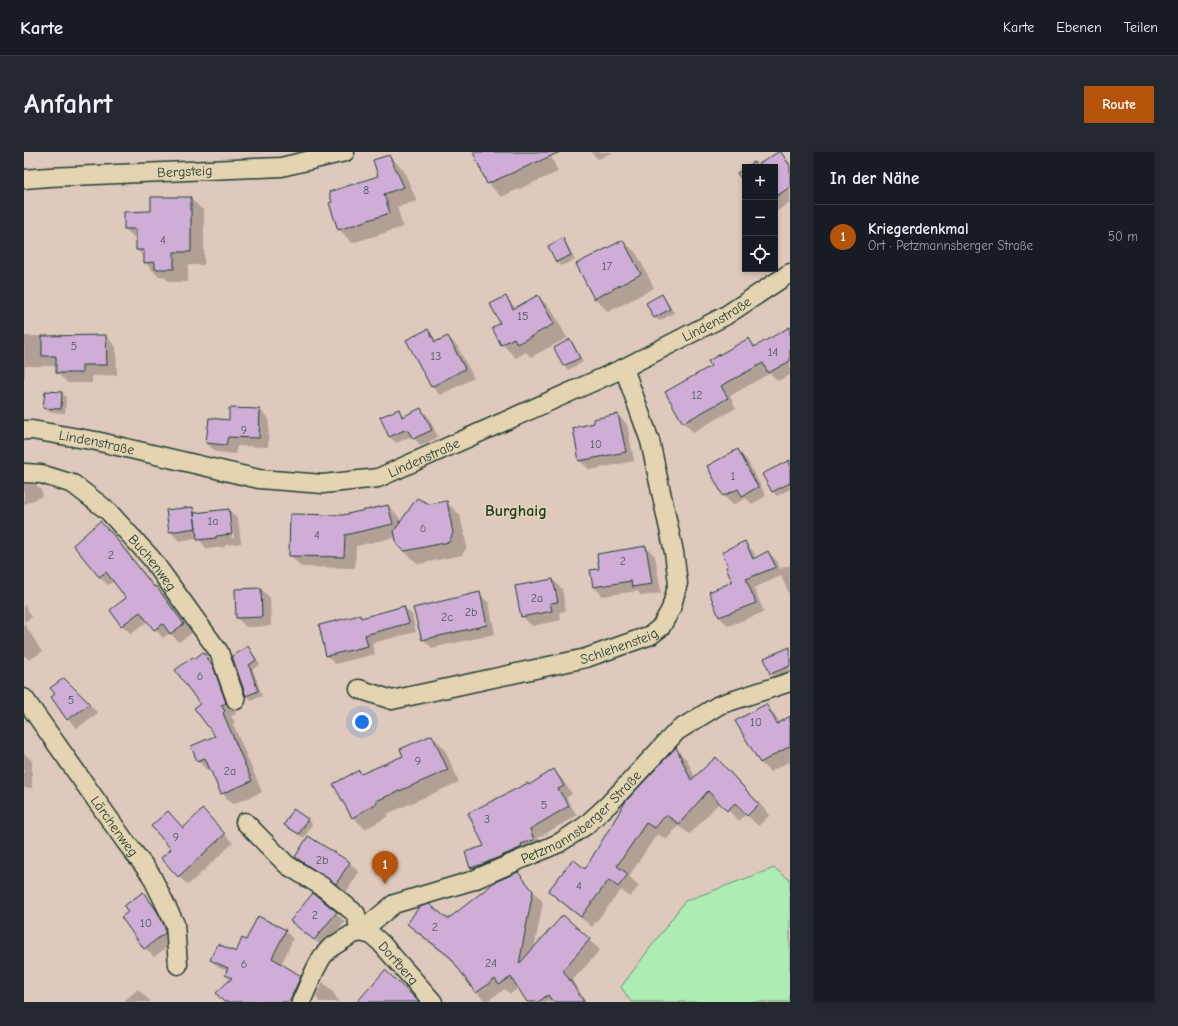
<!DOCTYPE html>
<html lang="de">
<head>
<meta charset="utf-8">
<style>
  body { margin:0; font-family:"Comic Neue",sans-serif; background:#242831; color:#f1f3f6 }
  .controls { position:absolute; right:12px; top:12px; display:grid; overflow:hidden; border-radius:0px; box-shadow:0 2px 6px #0003 }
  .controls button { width:36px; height:36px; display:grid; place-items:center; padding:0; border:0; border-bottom:1px solid #363941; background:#171b24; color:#f1f3f6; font:20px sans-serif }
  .you { position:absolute; left:338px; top:570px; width:14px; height:14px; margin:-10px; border:3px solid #fff; border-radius:50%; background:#1a73e8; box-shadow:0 0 0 6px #1a73e833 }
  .badge { display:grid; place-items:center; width:26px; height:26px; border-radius:50%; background:#b45309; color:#fff; font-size:13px; font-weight:700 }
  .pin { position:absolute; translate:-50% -33px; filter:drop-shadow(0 1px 2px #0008) }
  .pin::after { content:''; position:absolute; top:21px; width:14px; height:12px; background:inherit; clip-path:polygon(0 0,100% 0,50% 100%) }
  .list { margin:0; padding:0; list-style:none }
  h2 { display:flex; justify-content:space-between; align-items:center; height:52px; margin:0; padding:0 16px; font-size:17px }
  h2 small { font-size:13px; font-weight:400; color:#9ea1a6 }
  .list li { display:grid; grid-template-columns:26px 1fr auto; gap:12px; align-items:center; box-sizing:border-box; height:64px; padding:0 16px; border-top:1px solid #363941 }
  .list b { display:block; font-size:15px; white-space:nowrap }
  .list p { margin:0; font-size:13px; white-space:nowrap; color:#9ea1a6 }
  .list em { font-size:13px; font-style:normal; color:#9ea1a6 }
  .icon { flex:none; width:22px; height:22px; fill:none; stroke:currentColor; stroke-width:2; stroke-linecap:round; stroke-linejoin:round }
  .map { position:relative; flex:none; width:766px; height:850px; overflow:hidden; border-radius:0px }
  header { display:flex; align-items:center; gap:24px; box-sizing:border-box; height:56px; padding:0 20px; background:#171b24; border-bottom:1px solid #363941 }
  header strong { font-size:19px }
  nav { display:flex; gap:22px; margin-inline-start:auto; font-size:14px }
  .intro { display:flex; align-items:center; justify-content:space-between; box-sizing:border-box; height:96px; padding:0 24px }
  h1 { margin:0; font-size:28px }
  .button { padding:10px 18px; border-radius:0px; background:#b45309; color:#fff; font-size:14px; font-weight:700 }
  main { display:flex; gap:24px; padding:0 24px }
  aside { flex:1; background:#171b24; border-radius:0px; box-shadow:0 2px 6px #0003 }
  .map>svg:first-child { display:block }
</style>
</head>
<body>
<header>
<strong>Karte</strong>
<nav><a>Karte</a><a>Ebenen</a><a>Teilen</a></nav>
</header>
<div class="intro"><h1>Anfahrt</h1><a class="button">Route</a></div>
<main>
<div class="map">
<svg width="766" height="850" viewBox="0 0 766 850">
  <rect width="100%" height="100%" fill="#dfc8bc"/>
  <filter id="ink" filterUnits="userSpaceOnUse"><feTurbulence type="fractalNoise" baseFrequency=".025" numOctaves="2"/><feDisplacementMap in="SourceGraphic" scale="8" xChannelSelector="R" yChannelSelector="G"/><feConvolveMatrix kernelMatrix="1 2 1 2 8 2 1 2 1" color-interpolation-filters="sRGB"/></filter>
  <g filter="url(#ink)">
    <path fill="#adecb4" stroke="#669474" d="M750,716L766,728V850H607L597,835L661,749Z"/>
    <path fill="#0003" fill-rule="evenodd" d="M450,0H525L534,20L477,45L464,31Z
      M567,0H589L574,7Z
      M756,0L766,11V50L753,59L751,57V15H724L729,11L733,15Z
      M365,4L379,17L393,49L373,55L379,75L328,91L315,77L356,25Z
      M166,46L180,59V113H164V130H146L139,124H134L121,110V106L113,98V88L101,77L128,60Z
      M539,88L543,92L551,108L537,114L533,110L525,94Z
      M599,89L613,102L630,136L584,160L571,146Z
      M514,144L528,158L543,186L507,205L502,200L492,206L478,192L482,145L492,156Z
      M638,144L642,148L650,161L635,169L630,165Z
      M404,178L414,190L424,185L433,194L450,226L416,243L407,234Z
      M766,180V223L754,229L746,221L706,244L712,256L669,280L660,271L643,240L688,215L725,187L732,195Z
      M0,184H82L92,195L93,223L68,224V231H44L33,221V214H1V225H0Z
      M546,188L550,193L559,210L544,218L540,214L531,196Z
      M38,241L42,245L41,261L25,260L20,256Z
      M397,257L404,264L414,285L397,294L388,284L372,291L365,284L374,258L381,265Z
      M236,258L245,267L244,295L213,294L211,302L192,300L183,291L185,267L206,269Z
      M594,263L603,272L610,309L566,318L556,309L571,272Z
      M714,299L723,308L742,344L728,352L722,346L709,353L700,344L685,314Z
      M766,315V337L753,344L748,339Z
      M0,332L12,333L17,338L19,344L0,352Z
      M422,350L436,363L443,395L438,403L395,412L388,407L374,393L372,385L332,394L331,416L277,415L266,403L319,364L364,354L375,365L377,371L405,353Z
      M168,356L174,362L205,358L214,367L217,391L201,393V395L183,397L174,386L155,389L146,379ZM205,366H207L210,386L208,387Z
      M76,370L96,390L131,435L141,444L168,481L155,490L146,481L139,486L124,469L107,482L98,473L103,446L90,429L84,433L75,425Z
      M721,391L729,399L732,406L744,400L753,409L756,417L766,413V444L757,424L730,436L740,460L704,474L696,465L686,440L710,431Z
      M622,395L631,404L637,441L618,444L613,439L579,444L570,435L576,417Z
      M529,428L538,437L542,459L535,460L537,468L508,474L498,464Z
      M237,437L246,446L247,474L222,475L212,465Z
      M455,442L465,451L471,482L408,496L399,487Z
      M0,452L8,465L0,470Z
      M380,455L388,463L392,480L348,491L351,502L311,512L303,504L296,473L336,464L338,466Z
      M0,471L18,500L5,508L0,503Z
      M224,496L228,500L236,513L229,517L238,544L227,548L223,543Z
      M766,497V520L751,525L746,521Z
      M179,502L190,513L200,526L212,562L207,564L211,570L209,572L238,640L209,652L198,641L188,618L185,620L174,609L168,595L192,584L177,553L170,508Z
      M40,528L74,561L53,576L44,567L32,542Z
      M742,553L751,563L756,571L766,565V613L764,610L746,620L737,611L713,570Z
      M408,584L420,596L435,630L363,662L365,664L341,677L329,665L335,620L338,623L381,604Z
      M652,597L663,608L671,625L703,617L746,663L734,674L722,662L715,669L696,650L666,682L654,674L643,687L633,682L605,724L615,734L606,745L597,738L568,775L537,750L526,739L561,718Z
      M0,601L8,609V636H0Z
      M530,618L538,627L548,642L542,646L553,663L514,686L517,696L455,724L447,716L505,634Z
      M270,659L284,668L288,672L280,686L265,677L261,673Z
      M144,660L159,676L188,668L209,691L164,733L154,724L149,697Z
      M284,686L326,711L335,720L322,741L281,714L272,705Z
      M494,721L519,750L510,797L539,765L576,798L549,828L562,850H504L495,836L486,842L481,837L462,850L452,840L431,810L394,782L384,772L424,768Z
      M119,741L128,750L142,769L150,790L130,805L121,796L106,760Z
      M312,761L321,770L300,796L268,769Z
      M261,779L269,787L257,813L276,825L284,833L277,850H202L207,828L202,822L203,819L195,816L187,808L212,802L223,789Z
      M299,830L308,839L315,850H295L292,844Z
      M114,837L127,850H99Z"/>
    <path fill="#d0add7" stroke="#1f3d34" d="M449,0H536L463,32Z
      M754,0H757L766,14V35L751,45V15H722L730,10L732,14Z
      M365,3L380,35L360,42L366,61L314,78L305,51L308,50L305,40L354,24L349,8Z
      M721,16V32L713,21Z
      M127,45H167V100H150V117H131V110L120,111V98H112V77H100V60L127,59Z
      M539,86L547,103L532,110L524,94Z
      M599,88L617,122L570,147L552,112Z
      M638,142L646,157L630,166L622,151Z
      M514,143L530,172L493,192L490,186L477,193L468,176L476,171L466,152L482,144L489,157Z
      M766,175V209L744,221L739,211L697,234L704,246L659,271L641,240L687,214L684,209L725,186L730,195Z
      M404,177L411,190L424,184L441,217L407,235L382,188Z
      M82,183L83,213H58V221H32V204H18V184Z
      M546,187L556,206L539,214L530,196Z
      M21,239L38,240L37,257L19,256Z
      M205,256L236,257L235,286L204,285L202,293L182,291L185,266L205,268Z
      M397,256L408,278L389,287L383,277L365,285L356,265L375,257L378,265Z
      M594,262L602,300L555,309L549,276L570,271L569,267Z
      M714,297L734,335L718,344L714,337L699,344L683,314Z
      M766,308V331L748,340L738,322Z
      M393,346L405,352L423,349L429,381L425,390L381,399L373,393L370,379Z
      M364,353L369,372L321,383L320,405L265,404L266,362L319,363Z
      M169,355L172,376L170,361L205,357L208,382L192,384V386L173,388L172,376L145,380L142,358Z
      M76,369L86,380H87L130,435L132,434L160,472L146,482L139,472L130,478L116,460L97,474L86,458L102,446L82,420L75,425L49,393Z
      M721,389L729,407L744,399L752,415L722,427L732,451L695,465L685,440L708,430L702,415L704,414L698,400Z
      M622,394L628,432L608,435L607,429L569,435L566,418L575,417L573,402Z
      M529,427L534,450L526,451L528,459L497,465L491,434Z
      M237,436L238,465L212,466L211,437Z
      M456,440L463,473L398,488L389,456Z
      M380,454L385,471L341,483L344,494L302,504L295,473L336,463L337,466Z
      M224,494L232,508L225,513L234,539L222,544L208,504Z
      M766,495V514L746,522L740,506Z
      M179,500L189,514L202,551L197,553L201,559L199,561L228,629L197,642L181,606L173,609L167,594L191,584L170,556L176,552L151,518L169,505L170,507Z
      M40,526L66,552L43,568L27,545L31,542L26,536Z
      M742,552L753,572L766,564V594L736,611L711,569Z
      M408,583L424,618L352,649L353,651L328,666L309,632L335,618L337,622L379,604L376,597Z
      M652,595L667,628L692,605L735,652L723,664L711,651L703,659L684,639L655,672L642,663L631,676L622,671L593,714L604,722L594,735L585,728L557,765L524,739L549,707L561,717L602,649Z
      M530,617L540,634L534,637L545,654L506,677L510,688L497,692L498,695L459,712L446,716L441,700L460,694L444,661L504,631L505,633Z
      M179,657L201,682L154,725L137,706L147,697L127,674L144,659L159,676Z
      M269,657L284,667L275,682L260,673Z
      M284,684L326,710L312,732L271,705Z
      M494,720L509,739L495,812L539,763L566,787L539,818L560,850H529L524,843L514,850H503L487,825L475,833L471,827L452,841L426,805L383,772L395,755L405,752L424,767L471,730Z
      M119,740L133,759L141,775V781L120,797L97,765L104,760L100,754Z
      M289,741L313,760L290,788L266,769Z
      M234,764L262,778L248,806L277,824L265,850H200L192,841L208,826L201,823L204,816L186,808L194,792L212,800L218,786L222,788Z
      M361,818L388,843L395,850H333Z"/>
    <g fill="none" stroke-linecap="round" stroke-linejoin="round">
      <g stroke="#1f3d34" stroke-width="21">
        <g id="minor">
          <path id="s1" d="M0,27L25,25L257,15L321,0"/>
          <path id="s2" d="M0,278H8L72,289L235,327L299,332L354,326L600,216L701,164L766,121"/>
          <path id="s3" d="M0,321L17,322L49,332L84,359L127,406L195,500L212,548"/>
          <path id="s4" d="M335,537L368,548L562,506L627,483L637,475L647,457L654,431L650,400L626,289L600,216"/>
          <path id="s5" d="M0,546L101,689L127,723L151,772L154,813"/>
          <path d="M221,670L263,713L299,735L332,762L336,780"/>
          <path id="s6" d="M336,780L348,783L357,791L409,850"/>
          <path id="s7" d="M277,850L291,818L298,805L306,796L327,783L336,780L370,752L447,729L535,691L561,674L585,652L653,579L695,553L766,530"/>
        </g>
      </g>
      <use href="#minor" stroke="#e5d4b1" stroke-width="18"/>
    </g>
  </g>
  <g text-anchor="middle" stroke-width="3.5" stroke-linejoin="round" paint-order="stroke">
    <g font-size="12" fill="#4b595d">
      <text x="342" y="42">8</text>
      <text x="139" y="92">4</text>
      <text x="583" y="118">17</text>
      <text x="499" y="168">15</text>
      <text x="50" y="198">5</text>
      <text x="749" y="204">14</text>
      <text x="412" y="208">13</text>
      <text x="673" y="247">12</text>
      <text x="220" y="282">9</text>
      <text x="572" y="296">10</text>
      <text x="709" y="328">1</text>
      <text x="189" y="373">1a</text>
      <text x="399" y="380">6</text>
      <text x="293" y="387">4</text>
      <text x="87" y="407">2</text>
      <text x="599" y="413">2</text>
      <text x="513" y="450">2a</text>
      <text x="447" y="464">2b</text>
      <text x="423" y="469">2c</text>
      <text x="176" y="528">6</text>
      <text x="47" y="552">5</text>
      <text x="732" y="574">10</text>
      <text x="394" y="613">9</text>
      <text x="206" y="623">2a</text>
      <text x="520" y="657">5</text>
      <text x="463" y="671">3</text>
      <text x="152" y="689">9</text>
      <text x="298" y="712">2b</text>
      <text x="555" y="738">4</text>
      <text x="291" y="767">2</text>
      <text x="122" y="775">10</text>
      <text x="411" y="779">2</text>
      <text x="467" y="815">24</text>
      <text x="220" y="816">6</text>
    </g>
    <g font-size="14" fill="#1f3d34" stroke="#e5d4b1">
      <text dy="5" stroke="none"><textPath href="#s1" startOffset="161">Bergsteig</textPath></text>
      <text dy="5" stroke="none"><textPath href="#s2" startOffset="734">Lindenstraße</textPath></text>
      <text dy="5" stroke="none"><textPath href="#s2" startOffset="74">Lindenstraße</textPath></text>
      <text dy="5" stroke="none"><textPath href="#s2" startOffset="410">Lindenstraße</textPath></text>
      <text dy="5" stroke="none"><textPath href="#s3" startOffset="163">Buchenweg</textPath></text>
      <text dy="5" stroke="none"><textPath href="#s4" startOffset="268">Schlehensteig</textPath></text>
      <text dy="5" stroke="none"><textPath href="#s7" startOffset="349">Petzmannsberger Straße</textPath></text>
      <text dy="5" stroke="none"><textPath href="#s5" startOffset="157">Lärchenweg</textPath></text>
      <text dy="5" stroke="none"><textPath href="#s6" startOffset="51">Dorfberg</textPath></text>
    </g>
    <g font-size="16" font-weight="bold" fill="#1f3d34" stroke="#e5d4b1">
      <text x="492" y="364">Burghaig</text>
    </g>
  </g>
</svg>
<div class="controls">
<button>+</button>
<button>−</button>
<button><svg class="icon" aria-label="locate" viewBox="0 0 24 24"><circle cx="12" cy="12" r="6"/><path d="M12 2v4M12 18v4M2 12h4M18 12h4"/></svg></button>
</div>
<div class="you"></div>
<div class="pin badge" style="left:361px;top:732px">1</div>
</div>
<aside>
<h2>In der Nähe<small></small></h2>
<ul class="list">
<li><span class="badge">1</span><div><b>Kriegerdenkmal</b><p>Ort · Petzmannsberger Straße</p></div><em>50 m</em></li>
</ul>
</aside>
</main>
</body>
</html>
